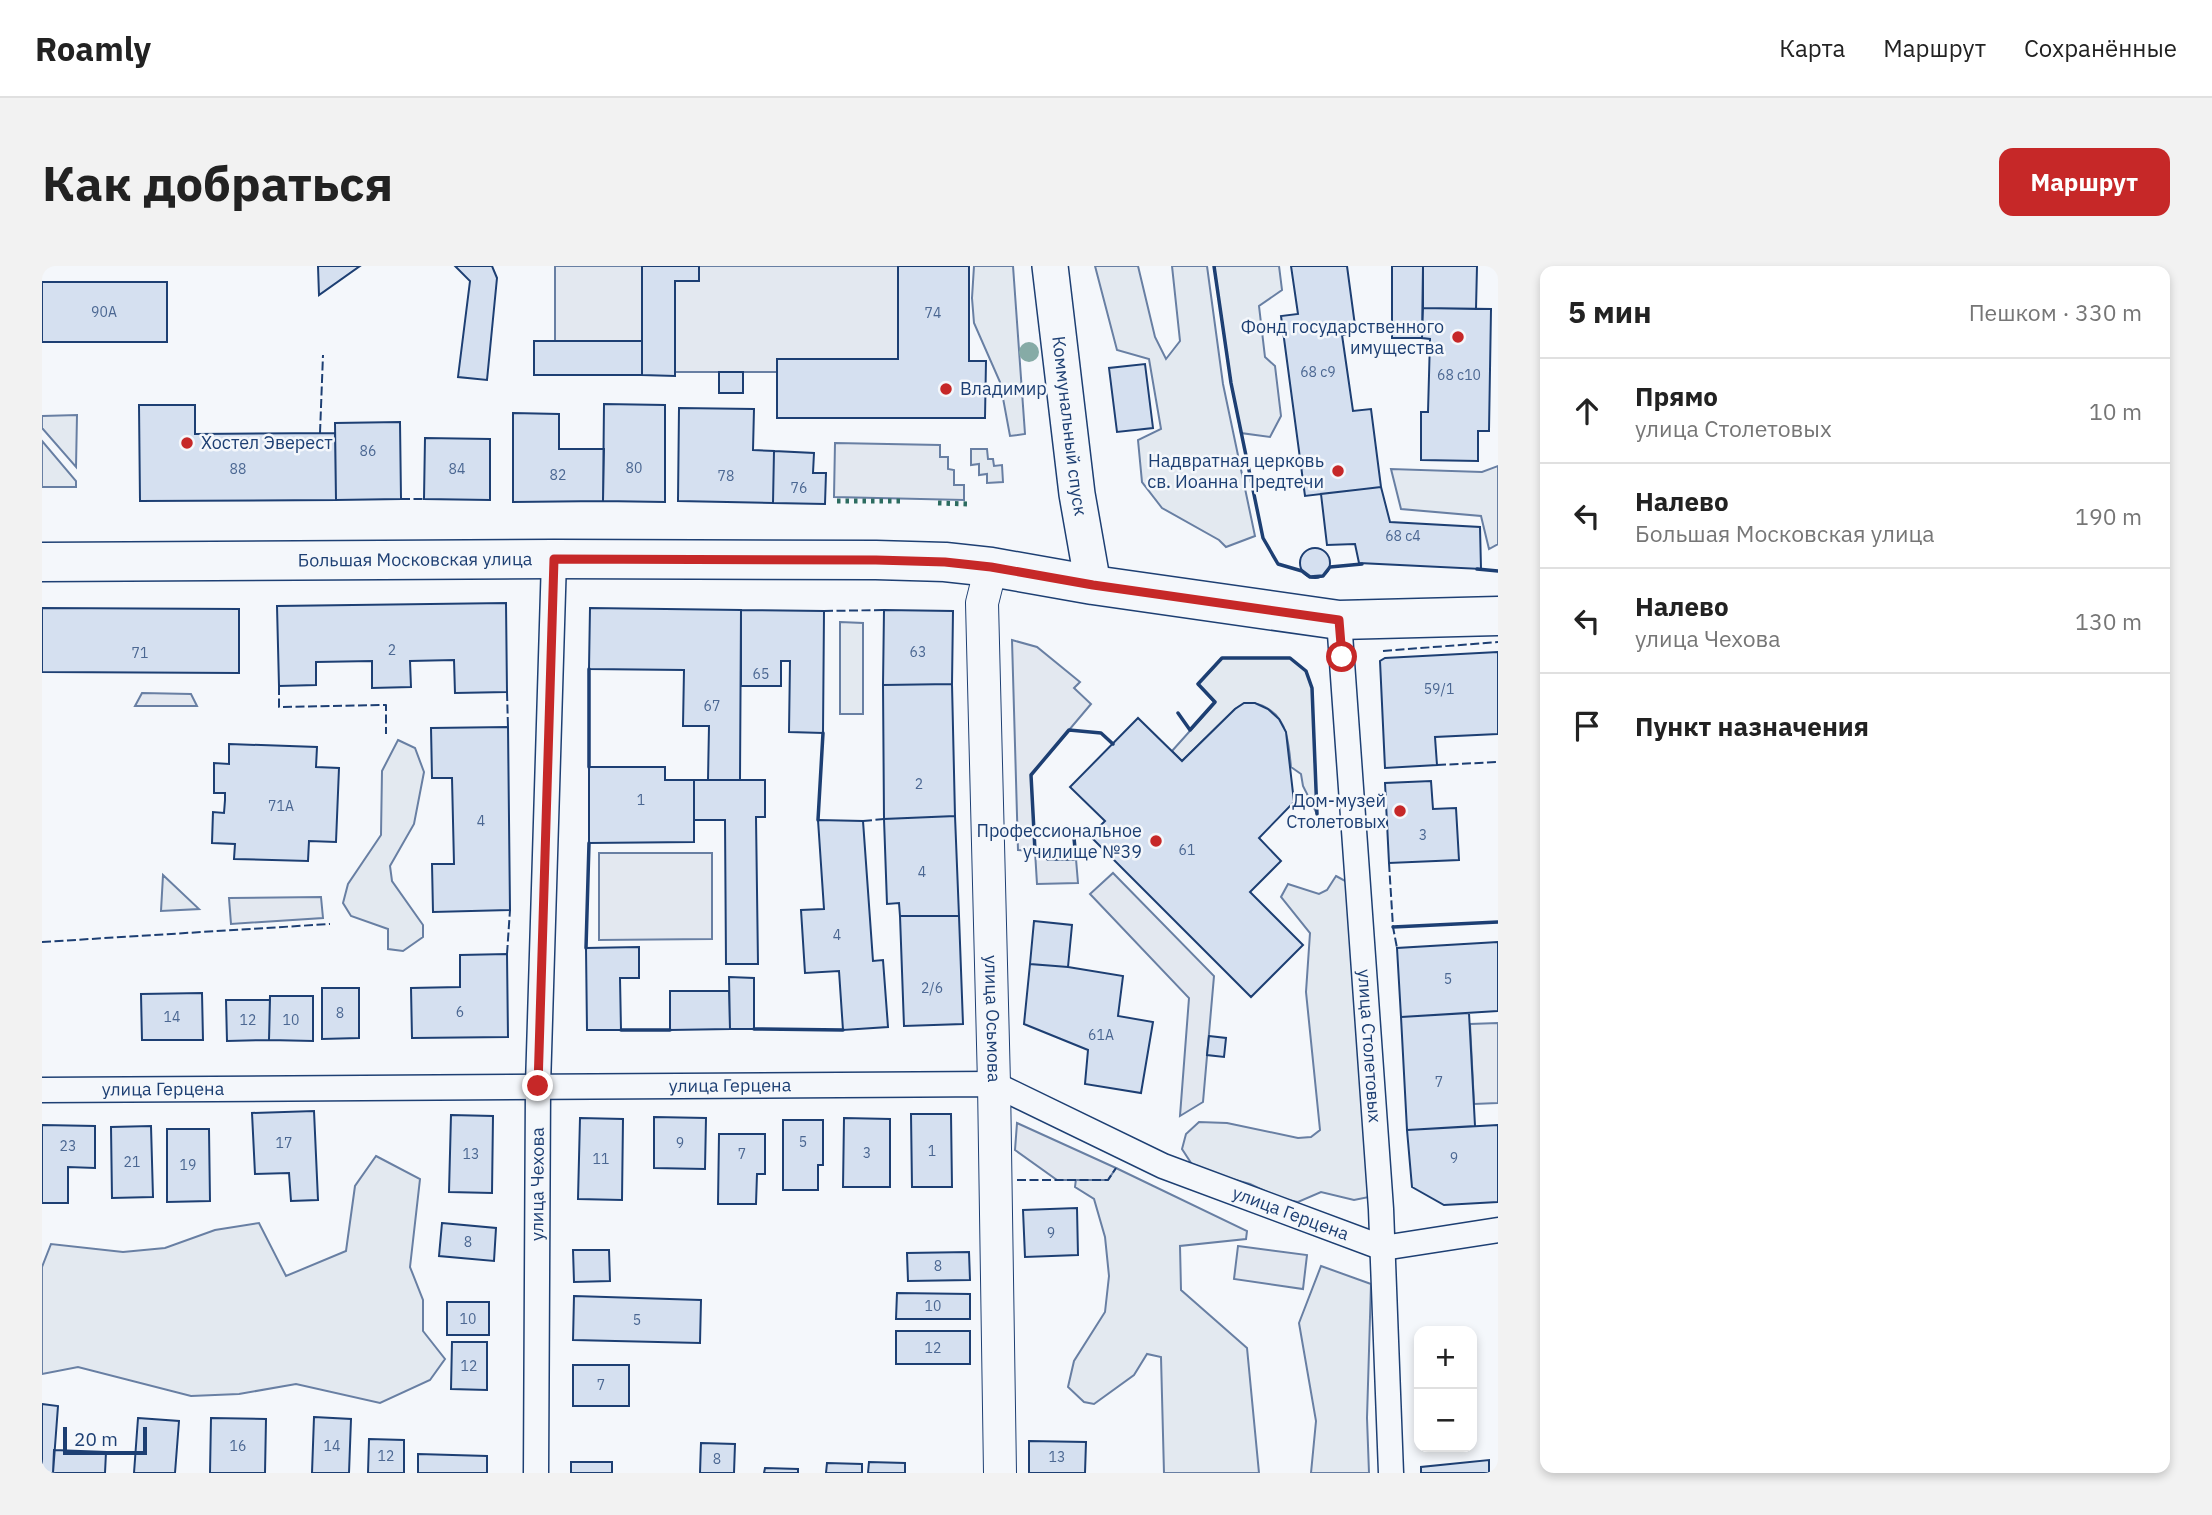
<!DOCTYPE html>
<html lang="ru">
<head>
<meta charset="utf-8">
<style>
  body { margin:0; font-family:"IBM Plex Sans",sans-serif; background:#f2f2f2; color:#222 }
  .controls { position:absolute; right:21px; bottom:21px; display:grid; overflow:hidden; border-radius:14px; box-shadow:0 4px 10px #0003 }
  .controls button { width:63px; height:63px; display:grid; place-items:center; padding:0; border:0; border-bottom:2px solid #e0e0e0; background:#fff; color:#222; font:35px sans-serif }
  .scale { position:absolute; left:21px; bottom:18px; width:84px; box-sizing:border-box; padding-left:7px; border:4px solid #1d3f73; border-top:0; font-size:19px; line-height:24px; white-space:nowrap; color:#1d3f73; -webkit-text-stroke:5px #f4f7fb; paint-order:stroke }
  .stop { position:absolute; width:21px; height:21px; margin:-16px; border:5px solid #c62828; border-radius:50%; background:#fff }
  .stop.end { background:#c62828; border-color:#fff; box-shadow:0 2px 7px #0008 }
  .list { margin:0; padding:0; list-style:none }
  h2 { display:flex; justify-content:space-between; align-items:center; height:91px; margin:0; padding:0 28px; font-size:30px }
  h2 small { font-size:23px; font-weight:400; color:#767676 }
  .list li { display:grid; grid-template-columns:46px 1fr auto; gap:21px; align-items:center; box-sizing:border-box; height:105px; padding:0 28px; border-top:2px solid #e0e0e0 }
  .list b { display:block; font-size:26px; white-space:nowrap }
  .list p { margin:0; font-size:23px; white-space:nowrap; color:#767676 }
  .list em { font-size:23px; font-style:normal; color:#767676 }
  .icon { flex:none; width:38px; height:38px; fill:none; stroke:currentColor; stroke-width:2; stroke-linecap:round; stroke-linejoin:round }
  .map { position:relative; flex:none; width:1456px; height:1207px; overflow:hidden; border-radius:14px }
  header { display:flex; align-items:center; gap:42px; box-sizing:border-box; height:98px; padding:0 35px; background:#fff; border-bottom:2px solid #e0e0e0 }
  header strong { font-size:33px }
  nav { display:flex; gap:38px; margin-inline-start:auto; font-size:24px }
  .intro { display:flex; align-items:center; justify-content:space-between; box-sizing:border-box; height:168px; padding:0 42px }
  h1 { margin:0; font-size:49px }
  .button { padding:18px 32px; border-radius:14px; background:#c62828; color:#fff; font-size:24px; font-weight:700 }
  main { display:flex; gap:42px; padding:0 42px }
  aside { flex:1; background:#fff; border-radius:14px; box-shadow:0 4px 10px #0003 }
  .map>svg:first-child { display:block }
</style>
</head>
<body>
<header>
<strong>Roamly</strong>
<nav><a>Карта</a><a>Маршрут</a><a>Сохранённые</a></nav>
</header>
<div class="intro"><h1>Как добраться</h1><a class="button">Маршрут</a></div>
<main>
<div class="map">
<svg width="1456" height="1207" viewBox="0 0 1456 1207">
  <rect width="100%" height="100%" fill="#f4f7fb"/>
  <path fill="#e3e9f0" stroke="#687fa3" stroke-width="2" d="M932,0H971L983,168L968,170L958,116L932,57L930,32Z
    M1053,0H1096L1113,71L1124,93L1138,75L1130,0H1165L1181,118L1213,270L1184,281L1177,274L1120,242L1100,216L1096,174L1119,163L1107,93L1075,84Z
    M1172,0H1237L1240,24L1217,40L1223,91L1233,100L1239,150L1228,171L1199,167L1189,117Z
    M35,149L34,201L0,162V150Z
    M0,175L34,215V221H0Z
    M929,183H945L946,193H951L952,200L960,199L961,216L945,217V208L937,209V198L929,199Z
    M1456,200V278L1447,283L1439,250L1359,243L1349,203L1440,206Z
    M798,356L821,357V448H798Z
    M1180,392H1248L1264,405L1270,422L1275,548L1261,520L1259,508L1249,501C1248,491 1247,478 1244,468C1238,445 1214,429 1193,443L1140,495L1130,485L1173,437L1156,418Z
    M356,474L373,482L382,506L372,558L348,600L350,615L381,659V671L361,685L346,683V663L309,650L301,637L306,618L339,569L340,505Z
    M121,609L157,643L119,645Z
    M1294,610L1309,618L1327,931L1312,934L1279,926L1256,936L1240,933L1208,918L1153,903L1140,883L1144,868L1157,856L1185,857L1256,872L1269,871L1278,864L1264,726L1268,667L1239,631L1246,618L1277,628L1285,624Z
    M334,890L378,913L368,1001L381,1034V1065L403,1093L388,1114L338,1137L254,1118L197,1128L149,1130L36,1101L0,1108V1001L9,978L81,986L123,982L173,964L217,957L244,1010L304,985L313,920Z
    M1074,902L1205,965L1204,973L1138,980L1139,1024L1205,1082L1217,1207H1122L1119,1091L1105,1088L1092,1109L1052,1138L1042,1136L1026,1121L1032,1095L1063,1046L1067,1010L1063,971L1052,933L1033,921L1034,913Z
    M1279,1000L1329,1018L1325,1152L1327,1207H1269L1274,1155L1257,1057Z"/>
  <path fill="#e3e8f0" stroke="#687fa3" stroke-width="2" d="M513,0H600V75H513Z
    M657,0H856V93H735V106H633V15H656Z
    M793,177L898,179V191H906V203L912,204V219H922V234L792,231Z
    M970,374L995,381L1038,416L1032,422L1049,438L989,509L993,585L1006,593H1034L1036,617L995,618L993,585L976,584Z
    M100,427L149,428L155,440H93Z
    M557,587H670V673L557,674Z
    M1071,607L1172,710L1161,836L1138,850L1147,732L1048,628Z
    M279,631L281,652L189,658L187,632Z
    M1456,757V837L1432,838L1428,758Z
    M975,857L1074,902L1066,914H1015L973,884Z
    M1196,980L1265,989L1261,1023L1192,1013Z"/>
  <path fill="#d5e0f0" stroke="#1d3f73" stroke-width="2" d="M276,0H318L277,29Z
    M413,0H450L455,12L445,114L416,111L428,15Z
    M600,0H657V15H633V110L600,109Z
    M856,0H927V95H944L943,152H735V93H856Z
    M1249,0H1305L1314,67L1300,69L1311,145L1329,143L1339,221L1263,230L1239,50L1256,48Z
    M1350,0H1381L1380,72H1350Z
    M1381,0H1435L1434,43L1381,42Z
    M0,16H125V76H0Z
    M1381,42L1449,43L1447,165H1436V195L1379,194V146H1386L1388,73L1380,72Z
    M492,75H600V109H492Z
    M1103,98L1111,162L1075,166L1067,102Z
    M677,106H701V127H677Z
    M562,138L623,139V236L561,235Z
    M97,139H153V168L293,167L294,234L98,235Z
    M637,142L712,143L711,184L732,185L731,237L636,235Z
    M471,147L517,148V183H562L561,235L471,236Z
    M358,156L359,233L294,234L293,157Z
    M383,172L448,173V234L382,233Z
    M732,185L772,187L771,207H784L783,238L731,237Z
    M1339,221L1348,256L1438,261L1439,303L1317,297L1313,278L1285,279L1279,228Z
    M1258 297a15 15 0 1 1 30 0a15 15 0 1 1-30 0Z
    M464,337L465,426L413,427L412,394L368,395L369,421L330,422V395L274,396V419L237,420L235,340Z
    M0,342L197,343V407L0,406Z
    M548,342L699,344L698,514H666L667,460H641L642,404L547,403Z
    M699,344L782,345L781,467L747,466L748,395H739V420H699Z
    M842,344L911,345L910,418L841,419Z
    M1456,386V468L1393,471L1395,499L1343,502L1338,395L1343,392Z
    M910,418L913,550L842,553L841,419Z
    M1202,437H1213L1226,443L1237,453L1244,466L1252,536L1217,572L1239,595L1208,626L1261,679L1209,731L1048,570L1063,555L1028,521L1096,452L1140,495L1193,443Z
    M466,461L468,644L391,646L390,598H412L410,512H390L389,462Z
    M187,478L275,481L274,501L297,502L294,576L267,575L266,595L192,593L193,578L170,577L171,546L182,547L183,534V527H172V497L187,498Z
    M547,501H623V514H652V576L547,577Z
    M652,514H723V551H714L716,698H684L683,554H652Z
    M1389,515L1391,543L1414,542L1417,594L1347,597L1343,517Z
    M913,550L917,650H858L857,637L845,638L842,553Z
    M776,554L821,555L831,695L841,694L846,761L801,764L797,705L763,707L759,644L782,643Z
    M858,650H917L921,758L862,760Z
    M992,655L1030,659L1026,701L988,698Z
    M1456,676V745L1359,751L1355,682Z
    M597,681V712H578L579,764H545L544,682Z
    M465,688L466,771L370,772L369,722L418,721V689Z
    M988,698L1026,701L1081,710L1076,750L1111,756L1099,827L1043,818L1046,784L982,758Z
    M687,711L712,712V763H688Z
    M280,722H317V772L280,773Z
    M628,725H687L688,763L628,764Z
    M160,727L161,774H100L99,728Z
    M228,730H271V775L227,774Z
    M184,734H228L227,774L185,775Z
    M1427,747L1433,860L1365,864L1359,751Z
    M1167,770L1184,772L1182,791L1165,789Z
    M272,845L276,934L249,935L247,907L213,908L210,847Z
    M869,848H909L910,921H870Z
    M409,849L451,850L450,927L407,926Z
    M612,851L664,852L663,903L612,902Z
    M538,852L581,853L580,934L536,933Z
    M802,852L848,853V921H801Z
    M741,854H781V899H776V924H741Z
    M0,859L53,860V902L26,901V937H0Z
    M1456,859V936L1402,939L1370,921L1365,864Z
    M109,860L111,931L70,932L69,861Z
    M125,863H167L168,935L125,936Z
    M677,868H723V908H715L714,938H676Z
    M1035,942L1036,989L983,991L981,944Z
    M400,957L454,962L452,995L397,990Z
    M531,984H567L568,1015L532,1016Z
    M927,986L928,1014L866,1015L865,987Z
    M855,1027L928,1028V1053H854Z
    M532,1030L659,1034L658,1077L531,1074Z
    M405,1036H447V1069H405Z
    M854,1065H928V1098H854Z
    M410,1076H445V1124L409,1123Z
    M531,1099H587V1140H531Z
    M0,1138L16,1140L11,1207H0Z
    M272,1151L309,1153L307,1207H270Z
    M96,1152L137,1155L133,1207H92Z
    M169,1152L224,1153L223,1207H168Z
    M327,1173L362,1174V1207H326Z
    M987,1175L1044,1176L1043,1207H987Z
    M659,1177L693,1178L692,1207H658Z
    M12,1184L64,1186L63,1207H11Z
    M376,1188L445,1190V1207H376Z
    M1447,1194V1207H1379V1201Z
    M529,1196H570V1207H529Z
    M827,1196L863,1197V1207H826Z
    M785,1197L820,1198V1207H784Z
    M723,1202L756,1203V1207H722Z"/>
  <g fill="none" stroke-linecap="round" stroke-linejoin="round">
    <g stroke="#1d3f73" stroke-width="27">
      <g id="minor">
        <path id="s1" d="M1297,354L1339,943L1349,1207"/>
        <path id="s2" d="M0,824L952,818L1121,900L1341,982L1456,964"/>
        <path id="s3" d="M494,1207L496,820L512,293"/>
      </g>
    </g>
    <g stroke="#1d3f73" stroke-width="34">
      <g id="tertiary">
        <path id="s4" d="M949,301L940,337L952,818L958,1207"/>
      </g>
    </g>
    <g stroke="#1d3f73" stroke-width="38">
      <g id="secondary">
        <path id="s5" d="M1008,0L1035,228L1051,319"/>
      </g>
    </g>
    <g stroke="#1d3f73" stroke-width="41">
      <g id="primary">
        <path id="s6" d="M0,296L512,293L834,294L903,296L949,301L1051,319L1297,354L1456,350"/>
      </g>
    </g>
    <use href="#minor" stroke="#f4f7fb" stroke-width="24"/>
    <use href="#tertiary" stroke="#f4f7fb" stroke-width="32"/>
    <use href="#secondary" stroke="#f4f7fb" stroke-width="35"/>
    <use href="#primary" stroke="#f4f7fb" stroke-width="38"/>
    <path stroke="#2c6c60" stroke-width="5" stroke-dasharray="3.5 5" stroke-linecap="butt" d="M795,235H858
      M896,237L926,238"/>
    <path stroke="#1d3f73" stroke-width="2" stroke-dasharray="9 3.5" stroke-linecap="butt" d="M278,167L281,89
      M359,233H382
      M782,345L842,344
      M1341,385L1456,376
      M237,420V441L344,439V468
      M465,426L466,461
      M1395,499L1456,496
      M821,555L842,553
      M1347,597L1351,661L1355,682
      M0,676L288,658
      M465,688L468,644
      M975,914H1066L1074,902"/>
    <path stroke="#1d3f73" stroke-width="3.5" d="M1172,0L1189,117L1221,272L1236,298L1260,305L1268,311L1281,310L1288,301L1320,298
      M1435,303L1456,305
      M1136,447L1148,464L1173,436L1156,418L1180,392H1248L1264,405L1270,422L1275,548
      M547,501V403
      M776,554L781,467
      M1032,572L1034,593H1006L993,585L989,509L1027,464L1059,467L1071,478
      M1351,661L1456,656
      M544,682L547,577
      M712,763L801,764
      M579,764H628"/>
  </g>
  <circle fill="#86aba6" cx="987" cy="86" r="10"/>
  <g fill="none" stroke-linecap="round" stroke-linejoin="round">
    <path stroke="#c62828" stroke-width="9" d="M496,820L512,293L834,294L903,296L949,301L1051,319L1297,354L1300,391"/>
  </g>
  <g fill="#c62828" stroke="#f4f7fb" stroke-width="2.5">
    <circle cx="1416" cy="71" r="7"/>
    <circle cx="904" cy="123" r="7"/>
    <circle cx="145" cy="177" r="7"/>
    <circle cx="1296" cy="205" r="7"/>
    <circle cx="1358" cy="545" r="7"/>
    <circle cx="1114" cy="575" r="7"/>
  </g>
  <g text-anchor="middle" stroke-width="5" stroke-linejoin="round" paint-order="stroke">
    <g font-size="14" fill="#4b6792">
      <text x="62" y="51">90А</text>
      <text x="891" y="52">74</text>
      <text x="1276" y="111">68 с9</text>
      <text x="1417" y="114">68 с10</text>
      <text x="326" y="190">86</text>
      <text x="592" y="207">80</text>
      <text x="196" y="208">88</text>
      <text x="415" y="208">84</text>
      <text x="516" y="214">82</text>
      <text x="684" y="215">78</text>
      <text x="757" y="227">76</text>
      <text x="1361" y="275">68 с4</text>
      <text x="350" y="389">2</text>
      <text x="876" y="391">63</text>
      <text x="98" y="392">71</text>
      <text x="719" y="413">65</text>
      <text x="1397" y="428">59/1</text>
      <text x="670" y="445">67</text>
      <text x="877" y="523">2</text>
      <text x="599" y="539">1</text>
      <text x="239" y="545">71А</text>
      <text x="439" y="560">4</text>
      <text x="1381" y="574">3</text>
      <text x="1145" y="589">61</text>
      <text x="880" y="611">4</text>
      <text x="795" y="674">4</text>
      <text x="1406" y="718">5</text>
      <text x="890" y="727">2/6</text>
      <text x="418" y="751">6</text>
      <text x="298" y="752">8</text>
      <text x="130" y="756">14</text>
      <text x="206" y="759">12</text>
      <text x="249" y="759">10</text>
      <text x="1059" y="774">61А</text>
      <text x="1397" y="821">7</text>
      <text x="761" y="881">5</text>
      <text x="242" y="882">17</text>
      <text x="638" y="882">9</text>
      <text x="26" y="885">23</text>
      <text x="890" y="890">1</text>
      <text x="825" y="892">3</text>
      <text x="429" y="893">13</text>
      <text x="700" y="893">7</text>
      <text x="1412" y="897">9</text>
      <text x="559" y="898">11</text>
      <text x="90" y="901">21</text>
      <text x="146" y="904">19</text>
      <text x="1009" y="972">9</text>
      <text x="426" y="981">8</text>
      <text x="896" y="1005">8</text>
      <text x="891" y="1045">10</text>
      <text x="426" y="1058">10</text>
      <text x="595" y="1059">5</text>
      <text x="891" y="1087">12</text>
      <text x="427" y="1105">12</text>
      <text x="559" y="1124">7</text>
      <text x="196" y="1185">16</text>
      <text x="290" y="1185">14</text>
      <text x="344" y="1195">12</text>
      <text x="1015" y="1196">13</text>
      <text x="675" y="1198">8</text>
    </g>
    <g font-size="18" fill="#1d3f73" stroke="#f4f7fb" text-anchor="end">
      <text x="1402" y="67">Фонд государственного<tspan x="1402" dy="21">имущества</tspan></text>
      <text x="918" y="129" text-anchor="start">Владимир</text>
      <text x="159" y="183" text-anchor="start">Хостел Эверест</text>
      <text x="1282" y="201">Надвратная церковь<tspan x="1282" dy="21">св. Иоанна Предтечи</tspan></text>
      <text x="1344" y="541">Дом-музей<tspan x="1344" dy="21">Столетовых</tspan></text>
      <text x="1100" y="571">Профессиональное<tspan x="1100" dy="21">училище №39</tspan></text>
    </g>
    <g font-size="18" fill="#1d3f73" stroke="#f4f7fb">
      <text dy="6" stroke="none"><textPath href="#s5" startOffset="161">Коммунальный спуск</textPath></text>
      <text dy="6" stroke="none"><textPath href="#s6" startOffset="373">Большая Московская улица</textPath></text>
      <text dy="6" stroke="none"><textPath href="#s4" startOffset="453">улица Осьмова</textPath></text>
      <text dy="6" stroke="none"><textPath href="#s1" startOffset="427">улица Столетовых</textPath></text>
      <text dy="6" stroke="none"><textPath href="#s2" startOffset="688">улица Герцена</textPath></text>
      <text dy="6" stroke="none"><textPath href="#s2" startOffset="121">улица Герцена</textPath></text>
      <text dy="6" stroke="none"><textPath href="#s3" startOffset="289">улица Чехова</textPath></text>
      <text dy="6" stroke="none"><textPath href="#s2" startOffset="1276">улица Герцена</textPath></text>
    </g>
  </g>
</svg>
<div class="controls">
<button>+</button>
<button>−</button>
</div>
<div class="scale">20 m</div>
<div class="stop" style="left:1300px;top:391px"></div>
<div class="stop end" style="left:496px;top:820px"></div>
</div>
<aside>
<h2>5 мин<small>Пешком · 330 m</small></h2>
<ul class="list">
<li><svg class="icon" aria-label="ahead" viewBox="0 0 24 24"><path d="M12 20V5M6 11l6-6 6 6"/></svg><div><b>Прямо</b><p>улица Столетовых</p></div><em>10 m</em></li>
<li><svg class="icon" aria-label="left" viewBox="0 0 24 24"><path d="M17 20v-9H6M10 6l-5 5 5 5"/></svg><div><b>Налево</b><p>Большая Московская улица</p></div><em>190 m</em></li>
<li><svg class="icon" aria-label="left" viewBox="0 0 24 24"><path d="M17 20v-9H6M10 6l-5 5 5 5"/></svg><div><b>Налево</b><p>улица Чехова</p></div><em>130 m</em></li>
<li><svg class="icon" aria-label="arrive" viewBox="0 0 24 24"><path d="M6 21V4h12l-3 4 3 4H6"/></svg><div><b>Пункт назначения</b></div></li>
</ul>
</aside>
</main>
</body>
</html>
